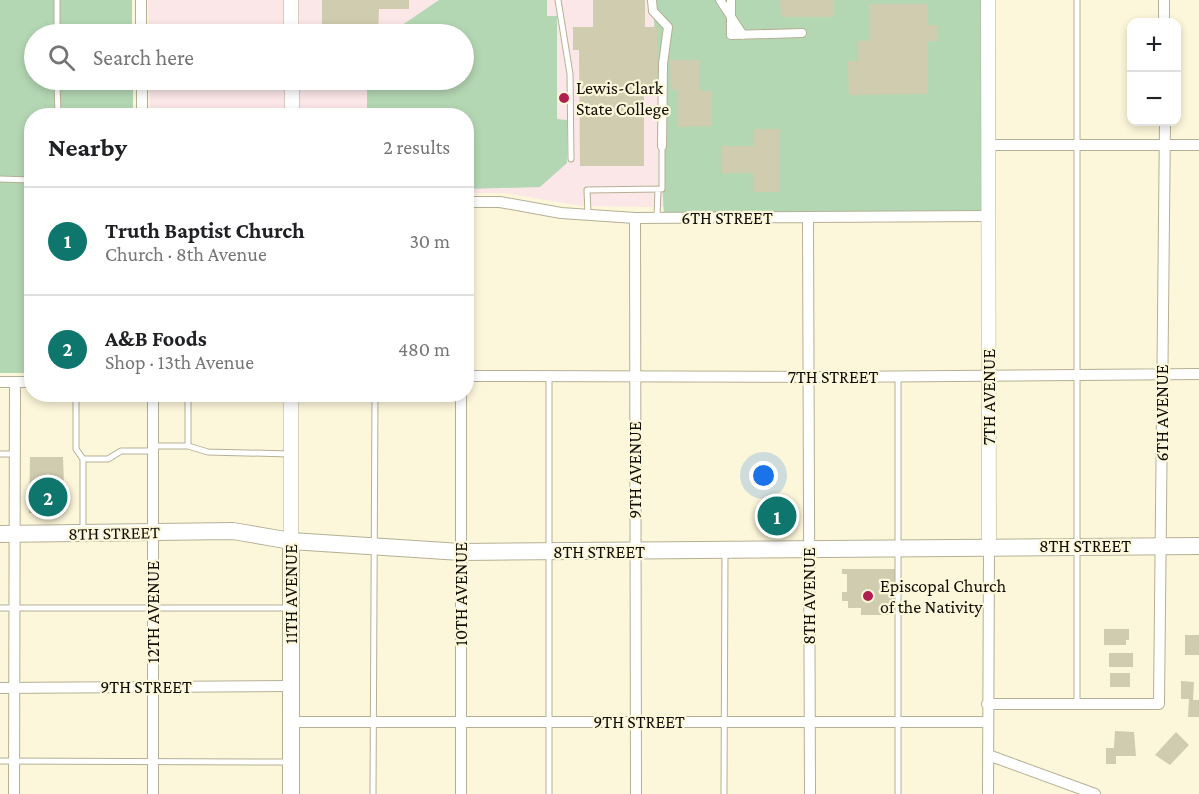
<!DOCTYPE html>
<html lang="en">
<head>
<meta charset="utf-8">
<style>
  body { margin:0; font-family:"Crimson Pro",serif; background:#f2f2f2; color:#202124 }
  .controls { position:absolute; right:18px; top:18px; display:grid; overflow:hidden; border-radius:12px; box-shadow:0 3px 9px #0003 }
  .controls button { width:54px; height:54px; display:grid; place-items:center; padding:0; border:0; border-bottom:2px solid #e0e0e0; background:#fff; color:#202124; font:30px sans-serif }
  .you { position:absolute; left:764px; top:476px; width:21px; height:21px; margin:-15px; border:4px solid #fff; border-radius:50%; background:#1a73e8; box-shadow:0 0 0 9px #1a73e833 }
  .badge { display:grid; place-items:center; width:39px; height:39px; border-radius:50%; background:#0f766e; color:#fff; font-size:20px; font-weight:700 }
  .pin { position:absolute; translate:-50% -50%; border:3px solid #fff; box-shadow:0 2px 6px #0006 }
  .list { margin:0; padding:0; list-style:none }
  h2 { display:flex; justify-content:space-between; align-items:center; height:78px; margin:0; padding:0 24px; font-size:26px }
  h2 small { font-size:20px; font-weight:400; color:#757577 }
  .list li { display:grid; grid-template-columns:39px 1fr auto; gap:18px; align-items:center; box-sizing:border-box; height:108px; padding:0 24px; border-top:2px solid #e0e0e0 }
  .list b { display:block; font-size:22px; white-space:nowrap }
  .list p { margin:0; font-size:20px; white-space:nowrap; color:#757577 }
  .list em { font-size:20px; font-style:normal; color:#757577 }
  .icon { flex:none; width:33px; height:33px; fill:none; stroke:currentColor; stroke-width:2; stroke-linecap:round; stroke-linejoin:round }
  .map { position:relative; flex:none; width:1199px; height:794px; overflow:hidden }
  .search { position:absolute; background:#fff; box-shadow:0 3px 9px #0003; left:24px; top:24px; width:450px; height:66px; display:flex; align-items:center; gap:15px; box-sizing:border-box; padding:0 21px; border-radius:33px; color:#757577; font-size:22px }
  .panel { position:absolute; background:#fff; box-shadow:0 3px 9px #0003; left:24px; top:108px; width:450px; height:294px; border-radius:24px }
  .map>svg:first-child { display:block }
</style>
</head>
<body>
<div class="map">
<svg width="1199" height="794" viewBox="0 0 1199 794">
  <rect width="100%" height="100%" fill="#fcf7da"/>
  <path fill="#fbe6e8" d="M148,0H979L793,206L657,207L581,206L505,193H467L466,116L150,115V80H464V34H149Z"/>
  <path fill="#b4d7b3" d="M0,0H132V34H34V80H133V115L32,116L31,373H0Z
    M439,0H547V16H557V119L567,120V163L540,187L467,189L466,116L367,115V80H464V34H389Z
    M653,0H989L988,216L664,218Z"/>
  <path fill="#d0ccaf" d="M322,0H409V9H379L378,34H322Z
    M593,0H645V27H657V88H644V166H580L579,50H573V27H593Z
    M780,0H833V17H781Z
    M869,4H928V25H937V41H928V94L849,95L848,61H858V41H869Z
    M670,60H699V91H712V126L677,127V90H671Z
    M754,129H780V192H754V173H722V146H754Z
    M30,457H63L65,513H29Z
    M767,502H783L784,505H790V526L763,528V504Z
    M842,569H895V615H861V608H848V601H842V592H847V574H842Z
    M1104,629H1129V640H1126V645H1104Z
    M1185,635H1199V655H1185Z
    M1109,653H1133V667H1109Z
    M1110,673H1130V687H1110Z
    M1181,681L1194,682L1193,700H1199V717H1188L1189,699H1181Z
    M1115,731L1134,732L1136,756H1116V764H1106V748H1114Z
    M1176,732L1189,745L1170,765L1155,755Z"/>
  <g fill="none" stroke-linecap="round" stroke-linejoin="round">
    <g stroke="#b5b095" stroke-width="7">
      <path id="service" d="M57,0V34
        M558,0L570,74L571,159
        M57,80L58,116
        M0,179L32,180
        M588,214L587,190L662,189V146
        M657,218L658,189
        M76,394V449L83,459V531
        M153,446H188V394
        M188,446L208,452L290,454
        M0,454H15
        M83,459H108L121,451H153
        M0,608H289
        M1077,703V0
        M0,761L289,762
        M373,794L375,394
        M549,794V376
        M724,794L725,552
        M898,794V377"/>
    </g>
    <g stroke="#b5b095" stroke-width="10">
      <path id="pedestrian" d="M652,0L653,11L668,27L663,64L662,146
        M720,0L743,35
        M731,0V35L802,33"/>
    </g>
    <g stroke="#b5b095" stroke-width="12">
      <path id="minor" d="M141,0V34
        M1164,0V22
        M142,80V116
        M989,145H1199
        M466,202H500L561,213L635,218L988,216
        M808,217L810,794
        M635,218L636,794
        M466,376L827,377L1199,374
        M0,382H32
        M461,394V794
        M0,688L291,686
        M987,704H1159L1165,122
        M291,722H987
        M988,755L1095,794
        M14,794L15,382
        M153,794V394
        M988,794L989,546"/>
    </g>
    <g stroke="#b5b095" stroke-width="15">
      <path id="tertiary" d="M291,0V34
        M988,0L989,546
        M292,80V116
        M291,394V541"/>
    </g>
    <g stroke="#b5b095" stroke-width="18">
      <path id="secondary" d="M0,534L233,531L291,541L461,552L1199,546
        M291,541V794"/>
    </g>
    <use href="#service" stroke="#fff" stroke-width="5"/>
    <use href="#pedestrian" stroke="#fff" stroke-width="8"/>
    <use href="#minor" stroke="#fff" stroke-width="10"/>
    <use href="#tertiary" stroke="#fff" stroke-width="14"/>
    <use href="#secondary" stroke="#fff" stroke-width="16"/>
  </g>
  <g fill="#b01f4f" stroke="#fcf7da" stroke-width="2">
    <circle cx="564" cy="98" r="6"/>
    <circle cx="868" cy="596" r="6"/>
  </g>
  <g text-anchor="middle" stroke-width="4.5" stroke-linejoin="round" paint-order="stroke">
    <g font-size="18" fill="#100e05" stroke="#fcf7da" text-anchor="start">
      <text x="576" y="94">Lewis-Clark<tspan x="576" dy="21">State College</tspan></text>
      <text x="880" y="592">Episcopal Church<tspan x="880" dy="21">of the Nativity</tspan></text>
    </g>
    <g font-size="18" fill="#100e05" stroke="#fcf7da">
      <text x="727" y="224">6TH STREET</text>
      <text x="833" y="383">7TH STREET</text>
      <text transform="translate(989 397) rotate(-90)" y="6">7TH AVENUE</text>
      <text transform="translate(1162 413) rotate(-90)" y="6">6TH AVENUE</text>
      <text transform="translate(635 470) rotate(-90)" y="6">9TH AVENUE</text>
      <text transform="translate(114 533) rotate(-1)" y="6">8TH STREET</text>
      <text x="1085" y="552">8TH STREET</text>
      <text x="599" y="558">8TH STREET</text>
      <text transform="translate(291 594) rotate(-90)" y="6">11TH AVENUE</text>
      <text transform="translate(461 594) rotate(-90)" y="6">10TH AVENUE</text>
      <text transform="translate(809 596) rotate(-90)" y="6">8TH AVENUE</text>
      <text transform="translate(153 612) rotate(-90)" y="6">12TH AVENUE</text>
      <text x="146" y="693">9TH STREET</text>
      <text x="639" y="728">9TH STREET</text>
    </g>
  </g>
</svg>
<div class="controls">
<button>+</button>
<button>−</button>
</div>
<div class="you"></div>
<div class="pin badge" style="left:777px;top:516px">1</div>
<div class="pin badge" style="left:48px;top:497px">2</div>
<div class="search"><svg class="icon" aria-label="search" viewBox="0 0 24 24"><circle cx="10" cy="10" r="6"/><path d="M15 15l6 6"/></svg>Search here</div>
<section class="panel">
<h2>Nearby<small>2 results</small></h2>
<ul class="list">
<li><span class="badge">1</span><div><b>Truth Baptist Church</b><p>Church · 8th Avenue</p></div><em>30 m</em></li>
<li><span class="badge">2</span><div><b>A&amp;B Foods</b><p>Shop · 13th Avenue</p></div><em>480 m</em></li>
</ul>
</section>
</div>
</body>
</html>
